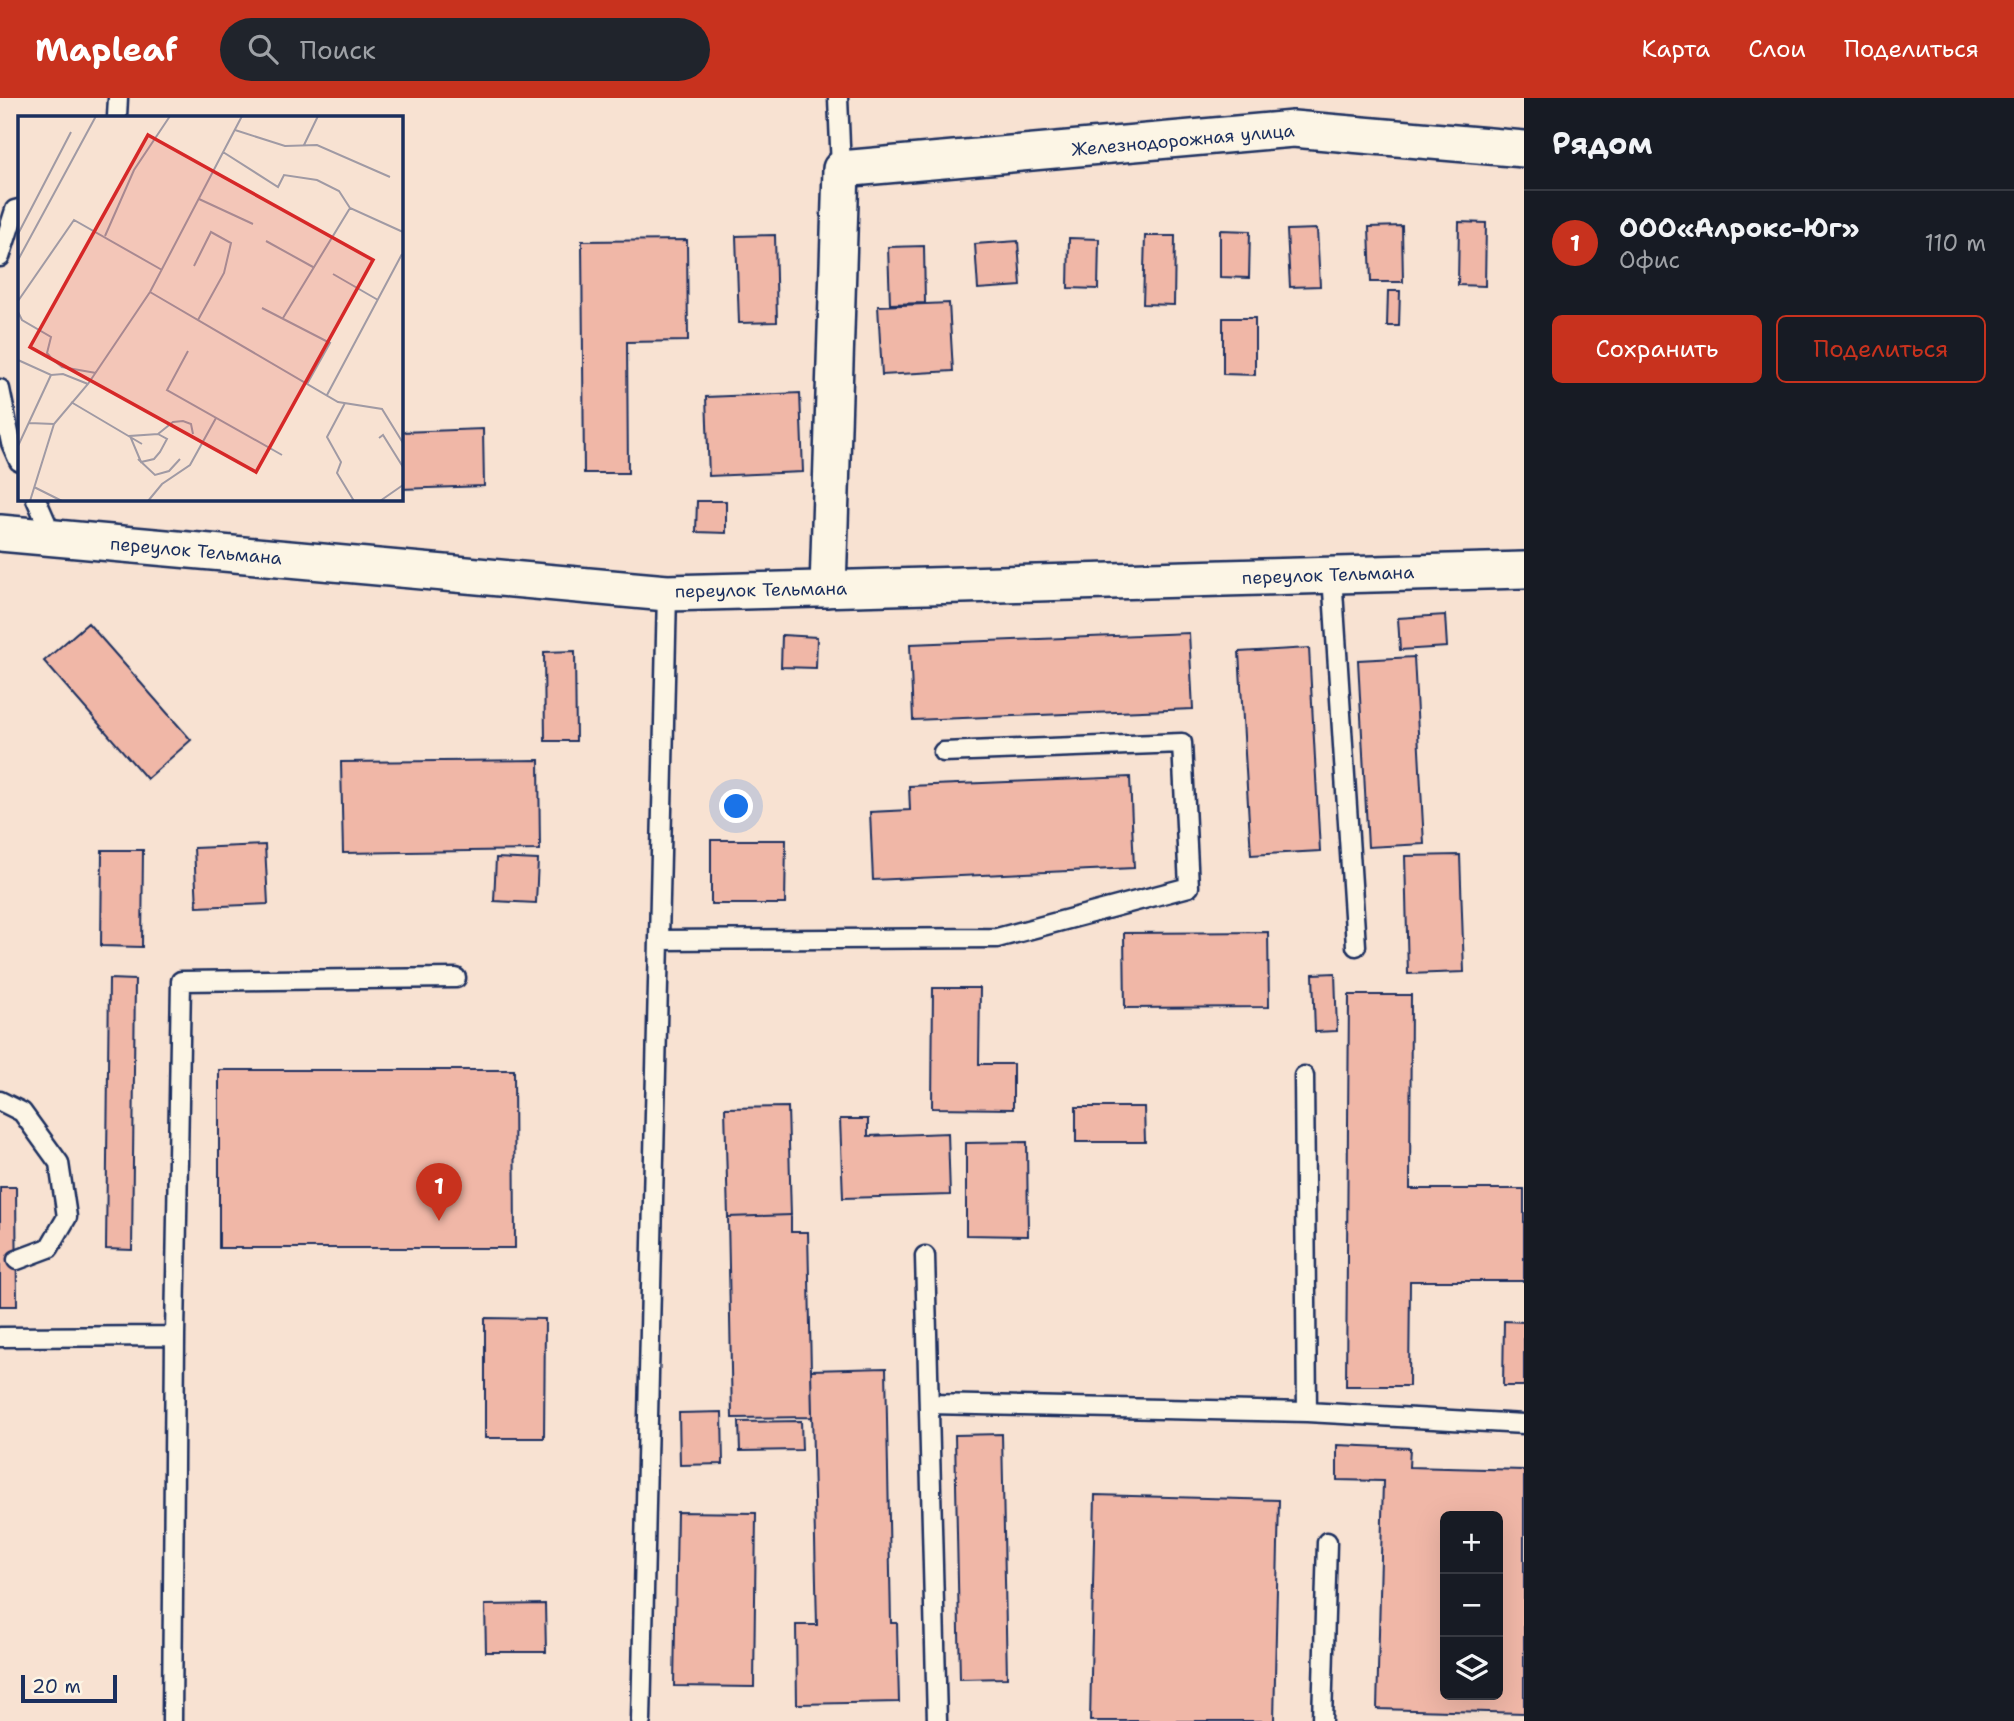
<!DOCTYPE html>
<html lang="ru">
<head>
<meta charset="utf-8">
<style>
  body { margin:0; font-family:"Shantell Sans",sans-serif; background:#20242c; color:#f1f3f6 }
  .controls { position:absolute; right:21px; bottom:21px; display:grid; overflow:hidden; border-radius:10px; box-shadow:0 7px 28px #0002 }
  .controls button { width:63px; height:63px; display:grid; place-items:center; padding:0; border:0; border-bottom:2px solid #363941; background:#171b24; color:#f1f3f6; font:35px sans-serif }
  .scale { position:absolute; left:21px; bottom:18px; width:96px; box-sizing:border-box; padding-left:7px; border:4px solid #1b2f5e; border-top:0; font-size:19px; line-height:24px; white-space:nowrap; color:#1b2f5e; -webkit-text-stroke:5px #fcf5e5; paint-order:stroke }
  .you { position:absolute; left:737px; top:709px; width:24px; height:24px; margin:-18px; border:5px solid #fff; border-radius:50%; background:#1a73e8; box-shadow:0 0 0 10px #1a73e833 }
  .badge { display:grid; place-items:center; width:46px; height:46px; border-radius:50%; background:#c8321e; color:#fff; font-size:23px; font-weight:700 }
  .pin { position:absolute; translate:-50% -58px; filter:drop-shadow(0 2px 4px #0008) }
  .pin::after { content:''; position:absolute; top:37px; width:24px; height:21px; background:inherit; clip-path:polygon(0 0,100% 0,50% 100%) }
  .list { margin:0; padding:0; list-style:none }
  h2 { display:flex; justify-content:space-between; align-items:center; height:91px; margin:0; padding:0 28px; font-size:30px }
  h2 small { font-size:23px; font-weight:400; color:#9ea1a6 }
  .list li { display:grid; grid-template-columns:46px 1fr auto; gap:21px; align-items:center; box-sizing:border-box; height:105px; padding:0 28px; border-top:2px solid #363941 }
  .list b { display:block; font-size:26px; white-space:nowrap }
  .list p { margin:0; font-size:23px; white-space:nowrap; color:#9ea1a6 }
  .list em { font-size:23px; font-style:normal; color:#9ea1a6 }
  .actions { display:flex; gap:14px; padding:21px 28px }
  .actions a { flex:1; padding:16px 0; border:2px solid #c8321e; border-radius:10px; text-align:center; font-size:24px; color:#c8321e }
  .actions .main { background:#c8321e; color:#fff }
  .icon { flex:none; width:38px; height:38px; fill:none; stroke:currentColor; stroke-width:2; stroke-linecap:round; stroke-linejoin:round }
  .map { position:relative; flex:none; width:1524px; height:1623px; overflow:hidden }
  header { display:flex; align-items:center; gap:42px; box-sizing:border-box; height:98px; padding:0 35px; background:#c8321e; color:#fff }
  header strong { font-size:33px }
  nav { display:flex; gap:38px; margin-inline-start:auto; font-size:24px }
  .search { width:490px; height:63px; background:#20242c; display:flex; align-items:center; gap:18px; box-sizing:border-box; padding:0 24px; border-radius:38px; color:#9ea1a6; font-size:26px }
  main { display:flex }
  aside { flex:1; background:#171b24 }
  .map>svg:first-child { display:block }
</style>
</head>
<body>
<header>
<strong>Mapleaf</strong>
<div class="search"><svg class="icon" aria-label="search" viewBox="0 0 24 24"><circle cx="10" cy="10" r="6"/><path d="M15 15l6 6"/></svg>Поиск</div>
<nav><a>Карта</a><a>Слои</a><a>Поделиться</a></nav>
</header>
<main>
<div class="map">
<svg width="1524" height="1623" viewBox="0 0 1524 1623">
  <rect width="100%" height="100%" fill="#f8e2d2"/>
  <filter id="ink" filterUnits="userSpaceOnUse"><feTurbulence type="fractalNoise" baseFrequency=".0143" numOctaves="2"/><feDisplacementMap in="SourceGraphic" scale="14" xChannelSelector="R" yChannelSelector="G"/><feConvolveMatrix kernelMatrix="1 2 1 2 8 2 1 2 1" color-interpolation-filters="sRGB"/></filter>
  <g filter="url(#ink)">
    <path fill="#f0b7a7" stroke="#1b2f5e" stroke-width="2" fill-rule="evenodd" d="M1459,124L1486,125L1485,188L1458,187Z
      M1402,128L1403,184H1371L1369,129Z
      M1317,131L1320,188L1290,189L1287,132Z
      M1220,132L1250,133L1249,180L1220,179Z
      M775,137L777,224L739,225L736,138Z
      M1145,138H1175L1174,207L1143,206Z
      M1069,140L1099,141L1098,191L1068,190Z
      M687,142L688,243L627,244L628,375H584L582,143Z
      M1018,143L1021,188L978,191L975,146Z
      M924,148L925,205L890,206L888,149Z
      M1388,193H1400L1399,228H1387Z
      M949,205L953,273L882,277L878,208Z
      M1223,220H1255V277L1223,276Z
      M800,295L803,374L709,378L706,299Z
      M483,331L484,388L401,391V334Z
      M697,403H726V435L696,434Z
      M1445,517L1447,549L1400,552L1398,520Z
      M88,525L191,642L147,681L44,563Z
      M1189,535L1193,611L913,622L910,546Z
      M782,537L817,539L816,570L781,569Z
      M1309,550L1320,753L1251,757L1239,554Z
      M575,553L576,643H545L544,554Z
      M1414,559L1424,746L1368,749L1358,562Z
      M539,662L540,752L343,755L341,664Z
      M1130,679L1134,770L873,782L870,714L910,712L909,688Z
      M711,742H786L785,806H711Z
      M265,747L268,806L197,809L194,750Z
      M102,752H143L142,849L101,848Z
      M1460,757L1464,874L1408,876L1405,758Z
      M496,760L538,762L536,805L494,803Z
      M1268,834L1269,909L1125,910L1124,835Z
      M1335,875L1337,933L1315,934L1313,876Z
      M109,881L135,882L132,1152L106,1151Z
      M933,890H980L979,966H1013V1011L932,1010Z
      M1349,897H1411L1410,1091H1524V1183H1410L1409,1288H1346Z
      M219,972H514L515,1150H219Z
      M788,1009L791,1117L728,1119L725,1010Z
      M1076,1009H1144L1145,1044H1076Z
      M840,1021H868V1038L948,1035L950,1097L843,1100Z
      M1027,1044L1028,1138L966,1137V1045Z
      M0,1089H16L17,1208H0Z
      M791,1117V1134H808L812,1319L732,1320L728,1119Z
      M485,1220L545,1221L544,1340H485Z
      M1504,1223L1524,1224V1288H1503Z
      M886,1270L891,1525H897L899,1604L797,1606L796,1527H817L811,1272Z
      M722,1314L723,1366L680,1367L679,1315Z
      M801,1323L802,1352L740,1353L739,1324Z
      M1002,1336L1007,1580L960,1581L955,1337Z
      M1337,1347L1410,1350L1409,1369L1524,1372V1615L1377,1611L1383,1383L1337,1382ZM1445,1418H1498V1597H1445Z
      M1095,1397L1279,1402L1274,1623H1090Z
      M677,1414L756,1415L754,1589L674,1588Z
      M545,1506L546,1554H486L485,1507Z"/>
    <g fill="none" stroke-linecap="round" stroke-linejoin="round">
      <g stroke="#1b2f5e" stroke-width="23">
        <path id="service" d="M838,0L841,71
          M117,19L118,0
          M0,159L15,112L19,111
          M0,291L11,345L19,363
          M36,401L53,440
          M1332,477L1356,848
          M659,842L997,840L1189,789L1182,645L943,654
          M1304,978L1307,1314
          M0,1003L22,1014L59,1065L67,1119L49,1150L17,1162
          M925,1158L937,1623
          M0,1239L175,1238
          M929,1306L1307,1314L1524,1326
          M172,1623L175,1238L181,883L456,880
          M641,1623L667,495
          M1322,1623L1327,1444"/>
      </g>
      <g stroke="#1b2f5e" stroke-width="40">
        <path id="minor" d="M0,435L667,495L1524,472
          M828,491L841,71L1293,31L1524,51"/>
      </g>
      <use href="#service" stroke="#fcf5e5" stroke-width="18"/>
      <use href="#minor" stroke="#fcf5e5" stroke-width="35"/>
    </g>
  </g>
  <g text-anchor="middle" stroke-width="5" stroke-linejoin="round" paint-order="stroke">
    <g font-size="18" fill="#1b2f5e" stroke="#fcf5e5">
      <text transform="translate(1183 42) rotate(-5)" y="6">Железнодорожная улица</text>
      <text transform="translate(196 453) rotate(5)" y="6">переулок Тельмана</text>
      <text transform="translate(1328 477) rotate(-2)" y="6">переулок Тельмана</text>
      <text transform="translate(761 492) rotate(-1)" y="6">переулок Тельмана</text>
    </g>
  </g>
  <g transform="translate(18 18)">
    <rect width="385" height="385" fill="#f8e2d2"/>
    <path fill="none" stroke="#a09aa4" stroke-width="2" d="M217,14L267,30L299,29L372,61M286,29L300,0M205,36L260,71L266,59L299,64L321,75L332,92L385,116M181,83L235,108M0,118L53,16M87,120L116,54L152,0M248,125L295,151M0,144L78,0M176,150L193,116L213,127L206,157L180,204M315,158L360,184M132,176L320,286L364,293L385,327M0,185L56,104L144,154M244,192L312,227L289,268M0,196L4,204L33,221L29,237L34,243L44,251L78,257M265,202L332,92M170,235L149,274L264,339M0,244L33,259L45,258L70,268M309,279L384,138M53,286L124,328M327,287L309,321L323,346L319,357L336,385M11,307L36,308M140,318L149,323L142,336L136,343L123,346L112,320ZM140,318L155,306L165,305L173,308L175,318M361,322L365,319L385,351M0,330L33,259M120,343L137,359L151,355L162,343M16,371L44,385M12,385L36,308L70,268L132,176L224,0M130,385L144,368L172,349L198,302M362,385L385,369"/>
    <path fill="#d62828" fill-opacity="0.15" stroke="#d62828" stroke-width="3.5" d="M130,19L355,144L238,356L12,231Z"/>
    <rect width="385" height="385" fill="none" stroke="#1b2f5e" stroke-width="3.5"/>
  </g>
</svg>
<div class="controls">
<button>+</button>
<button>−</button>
<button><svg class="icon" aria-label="layers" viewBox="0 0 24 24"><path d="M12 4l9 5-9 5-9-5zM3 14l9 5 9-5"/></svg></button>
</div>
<div class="scale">20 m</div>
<div class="you"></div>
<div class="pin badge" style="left:439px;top:1123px">1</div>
</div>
<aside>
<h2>Рядом<small></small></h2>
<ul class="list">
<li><span class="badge">1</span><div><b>ООО«Алрокс-Юг»</b><p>Офис</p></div><em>110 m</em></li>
</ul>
<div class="actions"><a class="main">Сохранить</a><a>Поделиться</a></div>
</aside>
</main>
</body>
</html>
